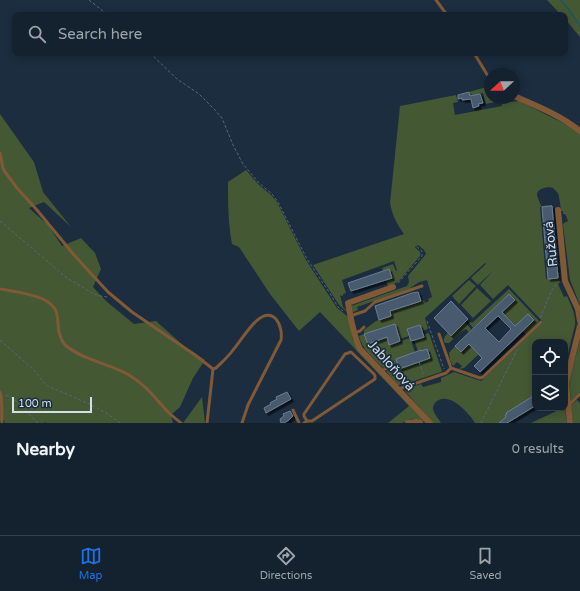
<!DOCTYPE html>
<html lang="en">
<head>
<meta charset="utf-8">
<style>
  body { margin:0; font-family:"Varela Round",sans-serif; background:#1d2a37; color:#f1f3f6 }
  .controls { position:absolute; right:12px; bottom:12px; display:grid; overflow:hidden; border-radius:8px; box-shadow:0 2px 10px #0003 }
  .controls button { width:36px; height:36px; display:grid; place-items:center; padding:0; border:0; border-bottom:1px solid #333f4b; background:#14222f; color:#f1f3f6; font:20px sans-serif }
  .compass { position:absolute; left:484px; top:68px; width:36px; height:36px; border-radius:50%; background:#14222f; box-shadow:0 2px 10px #0003; rotate:249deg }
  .scale { position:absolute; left:12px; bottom:10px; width:80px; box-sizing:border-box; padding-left:4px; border:2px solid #d4dfeb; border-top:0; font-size:11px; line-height:14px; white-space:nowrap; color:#d4dfeb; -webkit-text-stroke:3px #1b2d3f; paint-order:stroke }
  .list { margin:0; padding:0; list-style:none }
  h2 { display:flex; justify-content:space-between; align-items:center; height:52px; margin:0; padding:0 16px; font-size:17px }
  h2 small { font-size:13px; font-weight:400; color:#9da4aa }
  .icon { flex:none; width:22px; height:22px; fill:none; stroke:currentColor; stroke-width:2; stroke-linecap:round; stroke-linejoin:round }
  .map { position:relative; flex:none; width:580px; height:423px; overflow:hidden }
  .search { position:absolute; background:#14222f; box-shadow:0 2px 10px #0003; left:12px; right:12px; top:12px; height:44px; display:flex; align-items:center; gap:10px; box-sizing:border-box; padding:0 14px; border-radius:8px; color:#9da4aa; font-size:15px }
  .sheet { height:112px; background:#14222f }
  nav { display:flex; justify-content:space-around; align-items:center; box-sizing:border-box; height:56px; border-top:1px solid #333f4b; background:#14222f; font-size:11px; color:#9da4aa }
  nav a { display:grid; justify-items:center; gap:2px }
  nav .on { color:#1a73e8 }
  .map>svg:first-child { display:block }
</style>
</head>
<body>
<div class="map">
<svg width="580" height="423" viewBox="0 0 580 423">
  <defs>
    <filter id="shadow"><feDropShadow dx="2.5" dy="2.5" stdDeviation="0" flood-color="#0009"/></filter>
  </defs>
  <rect width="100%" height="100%" fill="#1b2d3f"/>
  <path fill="#445834" d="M547,0H580V37L565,19V15H561Z
    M490,86V98H497L499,101L486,104L483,93L470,96L469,92Z
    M456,95L458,102L453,103L455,115L502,106V103L519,101L569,126L580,133V305L570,280L563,225L564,223L568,221L567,218L565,214H563V211H561C561,208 559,196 558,193C557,192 554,189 553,188C549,186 538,188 537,194C537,197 540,202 541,206L552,205L554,212H552L551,206L540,207L546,279L558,278L557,272H559L560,282L558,284L564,297L567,296C571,306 576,314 575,325L565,365V342H535V397L506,413L507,414L505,415L509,423H502L501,422L499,423H475C469,413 450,392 437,401C434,403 433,406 433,409C434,414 439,419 441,423H433L405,391L407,389L421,384L423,387L441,382V378L454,372L481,381L543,322L508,285L493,299L480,285L493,271L478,285L471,278L486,264L485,263L425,318L428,329L422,331L419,325L407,329L409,336L391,342L389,336L365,334L368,344L387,337L390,345L410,338L415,352L397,363L384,368L382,367C372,357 362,349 359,336L364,334V330L376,321L391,316L390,311L424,300L425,303L429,301L428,299L432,297L427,280L419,282L409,289L357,307L358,310L354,312L351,311V306L407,286L409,282L408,276L426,254L424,250L418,245L415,247C417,250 422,251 420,256L399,281L396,283L388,286L386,280L392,278L389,269L383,271L382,268L393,264L396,271L397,270L394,261L342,280L346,293L343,294V296L340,295L343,307L346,310L347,312L339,305L313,265L404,234C397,224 392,215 390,203L400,106Z
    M0,114L34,162L43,192L71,227L44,202L29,208L48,225L62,246L81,238L95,253L101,269L93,287L106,301L134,324L156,321L184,346L205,360L193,378L180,407L171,415L173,423H46L45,422L44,423H5L3,419L0,421Z
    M246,170L258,184L271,195L277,202L306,260L337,308L346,315L348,317L353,340L427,423C423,423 420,419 415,419C410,418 407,422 402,423C398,423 392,423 388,423L409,406L320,312L299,331L270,294L239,247L232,244C228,223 228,203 228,182Z
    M469,280L476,286L459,304L452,296Z
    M477,288L491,301L473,318L461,305Z
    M509,289L539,321L526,334L523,331L534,320L528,314L515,326L502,312L515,300L509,294L473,328L467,320L468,319L472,323Z
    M465,322L471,329L469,332L466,329L461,332L450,342L449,343H445C442,339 445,336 448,333L451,336Z
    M429,333L442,371L441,372L402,385H397L386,371L399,367L400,369L430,358L427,349L418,351L414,340L423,337V335Z
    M580,340V392L571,401L569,381Z
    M469,344L479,354L464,368L459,369L462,366L457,362L453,366L450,360L449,353L455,346L461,352Z
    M202,397L205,423H183Z
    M577,400L580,403V423H573L571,405Z
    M563,408L565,409L567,423H531Z"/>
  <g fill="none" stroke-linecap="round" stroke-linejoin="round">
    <path stroke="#1d575e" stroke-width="1.5" d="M561,0L569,10L580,26"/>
  </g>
  <path fill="#465a6e" stroke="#6a7e94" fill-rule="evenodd" filter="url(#shadow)" d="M469,92L470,96L480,94L483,103L478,104L479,106L473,108L471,99L462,100V98L458,99V95Z
    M552,206L558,278L548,279L542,207Z
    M389,269L392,278L351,291L348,283Z
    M418,292L421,301L390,311L391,316L379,320L375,306L412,293Z
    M509,294L515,300L502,312L515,326L528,314L534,320L480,372L474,366L482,358L469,344L461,352L455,346ZM498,316L511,329L499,342L485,328Z
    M451,301L468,319L451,336L434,318Z
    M395,324L400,341L389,345L387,337L368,344L364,334Z
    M420,325L424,337L411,341L407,329Z
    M427,349L430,358L399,369L396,359L421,350V351Z
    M287,392L291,399L266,413L264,408L271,404L270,403L277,399L276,397Z
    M535,395V406L507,423H499L506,417L505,415L507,414L506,413Z
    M290,411L293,416L289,420L284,423H281L280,419L284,416L283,414Z"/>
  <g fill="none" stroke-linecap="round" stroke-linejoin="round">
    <path stroke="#576777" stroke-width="1" stroke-dasharray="3 2" stroke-linecap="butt" d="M89,0L108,15
      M150,53L177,79L199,94L213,108L222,118L233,145L243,164L259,183L272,194L278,202L307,259L329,292L338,307L343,311
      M0,221L67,278L94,294L100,296L107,297
      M398,283L422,256V251L416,246
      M540,318L552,290L559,282
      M427,321L444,369
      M0,340L33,369L46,385L50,387C73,397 101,407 120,423
      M419,362L424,376
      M6,395L14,399L38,423
      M481,423L517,350"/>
    <path stroke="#805936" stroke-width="3" d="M436,0L447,15
      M474,53L488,76L490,78
      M0,153L3,168L5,172L17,188L37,210L74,255L108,292L132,312L195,355L213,369L216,368C222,362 228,357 233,350C241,342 261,303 276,319C281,325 282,334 281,340L248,405L242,423
      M0,289C16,292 54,295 57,315C59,326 57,335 65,345C84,361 109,363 129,375C147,386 154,397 167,411C171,415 176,419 181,423
      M350,316L365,311L375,302L422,286
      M354,333L360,331L364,327
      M439,334L451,368L480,378L483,377L541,322
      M381,371L387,368
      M399,389L446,373L451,368
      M0,392C3,399 1,415 2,423
      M569,405L580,394
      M293,410L299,423
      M207,423L213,369
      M304,423L307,421H312L375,379V376L374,374L351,352L345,354L304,414V416L307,421"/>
    <path stroke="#805936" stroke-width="6" d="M514,96C537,106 560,115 580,131
      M558,210L565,281L578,309L580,321
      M393,287L348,303C351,319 353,335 360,349L430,423
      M408,423L416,422L420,423
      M570,423L566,382L580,326"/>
  </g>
  <g text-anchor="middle" stroke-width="3.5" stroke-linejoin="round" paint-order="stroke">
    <g font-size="13" fill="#d4dfeb" stroke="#1b2d3f">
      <text transform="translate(550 244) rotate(-96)" y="5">Ružová</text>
      <text transform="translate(392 365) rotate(48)" y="5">Jabloňová</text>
    </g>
  </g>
</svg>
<div class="controls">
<button><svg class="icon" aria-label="locate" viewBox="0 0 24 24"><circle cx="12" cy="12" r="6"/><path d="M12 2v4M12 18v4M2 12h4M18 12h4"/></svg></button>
<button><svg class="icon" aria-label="layers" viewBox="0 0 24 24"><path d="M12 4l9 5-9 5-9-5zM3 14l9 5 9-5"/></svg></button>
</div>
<svg class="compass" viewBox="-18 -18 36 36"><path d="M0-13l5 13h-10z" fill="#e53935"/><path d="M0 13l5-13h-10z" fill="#9da4aa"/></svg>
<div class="scale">100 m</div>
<div class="search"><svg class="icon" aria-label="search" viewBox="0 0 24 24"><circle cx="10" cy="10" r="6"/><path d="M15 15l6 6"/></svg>Search here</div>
</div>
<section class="sheet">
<h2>Nearby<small>0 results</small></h2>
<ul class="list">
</ul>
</section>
<nav>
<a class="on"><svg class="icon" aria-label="map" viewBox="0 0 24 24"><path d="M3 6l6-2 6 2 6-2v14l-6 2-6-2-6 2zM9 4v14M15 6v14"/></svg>Map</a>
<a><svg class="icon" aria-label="directions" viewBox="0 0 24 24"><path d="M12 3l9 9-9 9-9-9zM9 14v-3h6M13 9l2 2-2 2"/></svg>Directions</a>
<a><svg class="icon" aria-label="saved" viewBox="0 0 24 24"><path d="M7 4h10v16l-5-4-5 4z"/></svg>Saved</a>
</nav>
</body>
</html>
